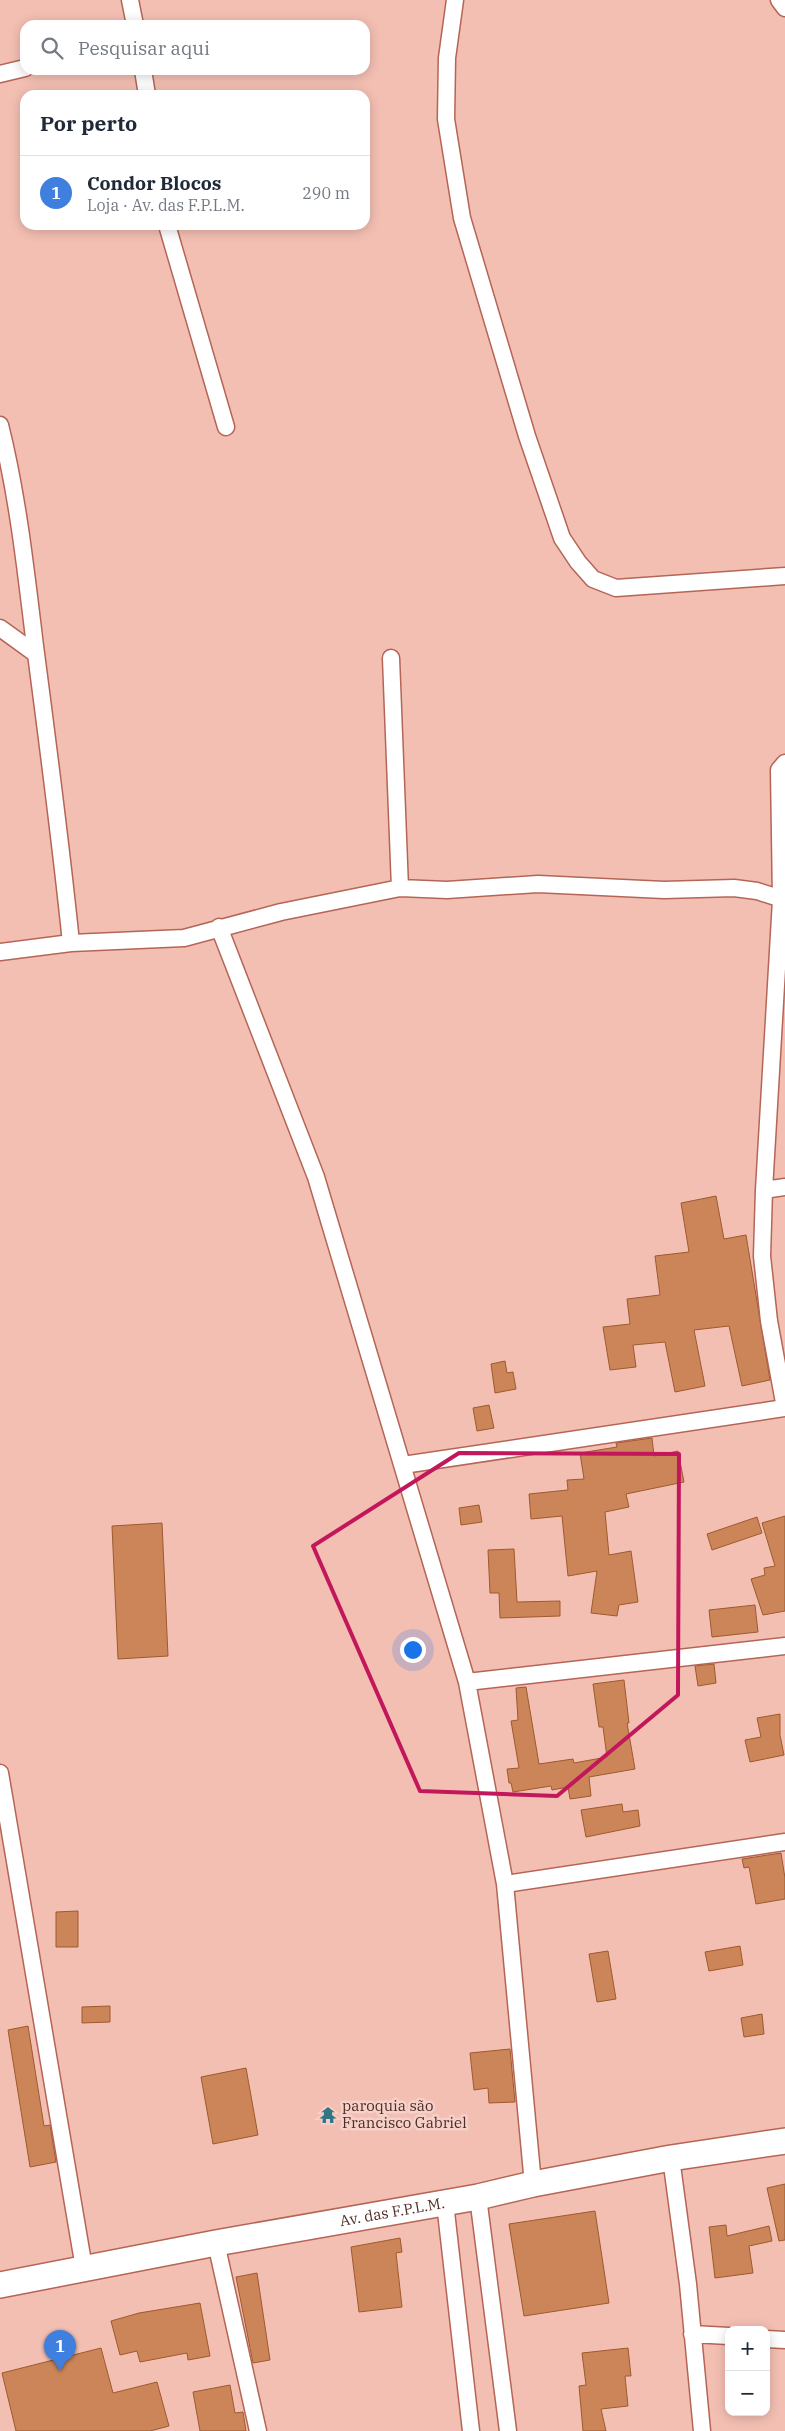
<!DOCTYPE html>
<html lang="pt">
<head>
<meta charset="utf-8">
<style>
  body { margin:0; font-family:"IBM Plex Serif",serif; background:#f6f6f7; color:#1f2937 }
  .controls { position:absolute; right:15px; bottom:15px; display:grid; overflow:hidden; border-radius:10px; box-shadow:0 2px 12px #0003 }
  .controls button { width:45px; height:45px; display:grid; place-items:center; padding:0; border:0; border-bottom:1px solid #e0e1e3; background:#fff; color:#1f2937; font:25px sans-serif }
  .you { position:absolute; left:412px; top:1649px; width:18px; height:18px; margin:-12px; border:4px solid #fff; border-radius:50%; background:#1a73e8; box-shadow:0 0 0 8px #1a73e833 }
  .badge { display:grid; place-items:center; width:32px; height:32px; border-radius:50%; background:#d93025; color:#fff; font-size:16px; font-weight:700 }
  .pin { position:absolute; translate:-50% -41px; filter:drop-shadow(0 1px 2px #0008) }
  .pin::after { content:''; position:absolute; top:26px; width:18px; height:15px; background:inherit; clip-path:polygon(0 0,100% 0,50% 100%) }
  .list { margin:0; padding:0; list-style:none }
  h2 { display:flex; justify-content:space-between; align-items:center; height:65px; margin:0; padding:0 20px; font-size:21px }
  h2 small { font-size:16px; font-weight:400; color:#747a83 }
  .list li { display:grid; grid-template-columns:32px 1fr auto; gap:15px; align-items:center; box-sizing:border-box; height:75px; padding:0 20px; border-top:1px solid #e0e1e3 }
  .list b { display:block; font-size:19px; white-space:nowrap }
  .list p { margin:0; font-size:16px; white-space:nowrap; color:#747a83 }
  .list em { font-size:16px; font-style:normal; color:#747a83 }
  .icon { flex:none; width:28px; height:28px; fill:none; stroke:currentColor; stroke-width:2; stroke-linecap:round; stroke-linejoin:round }
  .map { position:relative; flex:none; width:785px; height:2431px; overflow:hidden }
  .search { position:absolute; background:#fff; box-shadow:0 2px 12px #0003; left:20px; top:20px; width:350px; height:55px; display:flex; align-items:center; gap:12px; box-sizing:border-box; padding:0 18px; border-radius:15px; color:#747a83; font-size:19px }
  .panel { position:absolute; background:#fff; box-shadow:0 2px 12px #0003; left:20px; top:90px; width:350px; height:140px; border-radius:15px }
  .map>svg:first-child { display:block }
</style>
</head>
<body>
<div class="map">
<svg width="785" height="2431" viewBox="0 0 785 2431">
  <rect width="100%" height="100%" fill="#f4bfb3"/>
  <path fill="#cc8559" stroke="#9d5a2d" d="M716,1196L724,1239L746,1235L770,1380L742,1386L729,1326L694,1330L705,1386L675,1392L665,1342L633,1345L636,1367L610,1370L603,1327L630,1324L627,1299L660,1295L655,1256L689,1252L681,1203Z
    M505,1361L507,1373L513,1372L516,1389L495,1393L491,1364Z
    M489,1405L494,1428L477,1431L473,1408Z
    M652,1438L654,1456L678,1451L684,1482L626,1494L629,1507L605,1512L609,1555L631,1551L638,1602L619,1605L617,1616L591,1613L597,1571L568,1576L562,1516L531,1519L529,1494L568,1490L567,1480L584,1479L580,1453L617,1447L616,1443Z
    M479,1505L482,1522L461,1525L459,1508Z
    M785,1516V1611L763,1615L751,1579L765,1575L764,1568L775,1566L762,1523Z
    M757,1517L762,1533L712,1550L707,1534Z
    M162,1523L168,1656L118,1659L112,1526Z
    M514,1549L517,1602L560,1601V1616L500,1618L499,1593H490L488,1550Z
    M755,1605L758,1632L712,1637L709,1610Z
    M714,1664L716,1683L698,1686L695,1666Z
    M624,1680L629,1723H627L635,1769L589,1777L591,1796L570,1799L568,1787L552,1790L551,1786L513,1792L511,1783H509L507,1769L519,1768L511,1721L518,1720L516,1688L526,1687L539,1764L573,1759L574,1763L607,1757L603,1727H599L593,1684Z
    M780,1714V1735L784,1755L750,1762L745,1740L761,1737L757,1718Z
    M622,1804L623,1812L638,1810L640,1826L586,1837L581,1810Z
    M781,1853L785,1878V1899L756,1904L749,1867L744,1868L742,1859Z
    M78,1911V1947H56V1912Z
    M740,1946L743,1965L709,1971L705,1952Z
    M608,1951L616,1999L597,2002L589,1954Z
    M110,2006V2022L82,2023V2007Z
    M762,2014L764,2034L744,2037L741,2018Z
    M28,2026L44,2126L50,2125L56,2162L30,2167L8,2030Z
    M510,2049L515,2102L489,2103L488,2088L474,2090L470,2053Z
    M246,2068L258,2135L213,2144L201,2077Z
    M785,2184V2240L779,2241L767,2188Z
    M595,2211L609,2303L524,2316L509,2224Z
    M726,2225L727,2236L769,2226L772,2241L749,2246L753,2273L715,2278L709,2227Z
    M400,2238L402,2252L396,2253L402,2307L359,2312L351,2247Z
    M257,2273L270,2360L253,2363L236,2277Z
    M200,2303L210,2356L188,2360L187,2353L140,2362L137,2351L120,2355L111,2321L139,2313Z
    M101,2348L113,2393L157,2382L169,2426L150,2431H16L2,2373Z
    M628,2348L631,2376H625L628,2406L601,2409L606,2431H583L579,2386L586,2385L582,2353Z
    M230,2385L235,2413L243,2412L246,2431H200L193,2392Z"/>
  <g fill="none" stroke-linecap="round" stroke-linejoin="round">
    <g stroke="#b56556" stroke-width="19">
      <path id="minor" d="M130,0L135,25
        M455,0L447,58L446,119L462,218L527,436L562,538L578,562L593,579L616,588L785,576
        M779,0L785,8
        M143,70L147,95
        M0,74L25,68
        M167,225L226,427
        M0,425C18,497 26,572 35,646C48,745 61,844 71,943
        M0,628L36,654
        M391,658L400,888
        M785,763L779,770L781,900L764,1190L762,1256L769,1321L785,1408
        M219,927L316,1177L467,1682L505,1884L533,2184
        M0,952L71,943L184,938L281,912L400,888L447,890L538,884L664,890L734,888L757,891L785,900
        M764,1190L785,1187
        M403,1465L785,1408
        M467,1682L785,1646
        M0,1773L84,2268
        M505,1884L785,1842
        M671,2158L688,2284L702,2431
        M478,2197L508,2431
        M445,2203L471,2431
        M216,2243L258,2431
        M692,2334L729,2336
        M766,2339L785,2340"/>
    </g>
    <g stroke="#b56556" stroke-width="28">
      <g id="primary">
        <path id="s1" d="M0,2285L216,2243L478,2197L533,2184L671,2158L785,2141"/>
      </g>
    </g>
    <use href="#minor" stroke="#fff" stroke-width="16"/>
    <use href="#primary" stroke="#fff" stroke-width="25"/>
  </g>
  <path fill="none" stroke="#c2185b" stroke-width="4" stroke-linejoin="round" d="M459,1453L679,1454L678,1695L557,1796L420,1791L313,1546Z"/>
  <defs>
    <g id="temple-bare" transform="scale(1.35)"><path d="M0-6L5-2H3V0L6.5 2.5H4V6H1.5V3h-3V6H-4V2.5H-6.5L-3 0V-2H-5Z" fill="#317684" stroke="#f5d1c9" stroke-width="2.5" paint-order="stroke"/></g>
  </defs>
  <g fill-rule="evenodd">
    <use href="#temple-bare" x="328" y="2115"/>
  </g>
  <g text-anchor="middle" stroke-width="5" stroke-linejoin="round" paint-order="stroke">
    <g font-size="15" fill="#502e27" stroke="#f5d1c9" text-anchor="start">
      <text x="342" y="2111">paroquia são<tspan x="342" dy="17">Francisco Gabriel</tspan></text>
    </g>
    <g font-size="15" fill="#502e27" stroke="#f5d1c9">
      <text dy="5" stroke="none"><textPath href="#s1" startOffset="399">Av. das F.P.L.M.</textPath></text>
    </g>
  </g>
</svg>
<div class="controls">
<button>+</button>
<button>−</button>
</div>
<div class="you"></div>
<div class="pin badge" style="left:60px;top:2371px;background:#3f7fe0">1</div>
<div class="search"><svg class="icon" aria-label="search" viewBox="0 0 24 24"><circle cx="10" cy="10" r="6"/><path d="M15 15l6 6"/></svg>Pesquisar aqui</div>
<section class="panel">
<h2>Por perto<small></small></h2>
<ul class="list">
<li><span class="badge" style="background:#3f7fe0">1</span><div><b>Condor Blocos</b><p>Loja · Av. das F.P.L.M.</p></div><em>290 m</em></li>
</ul>
</section>
</div>
</body>
</html>
